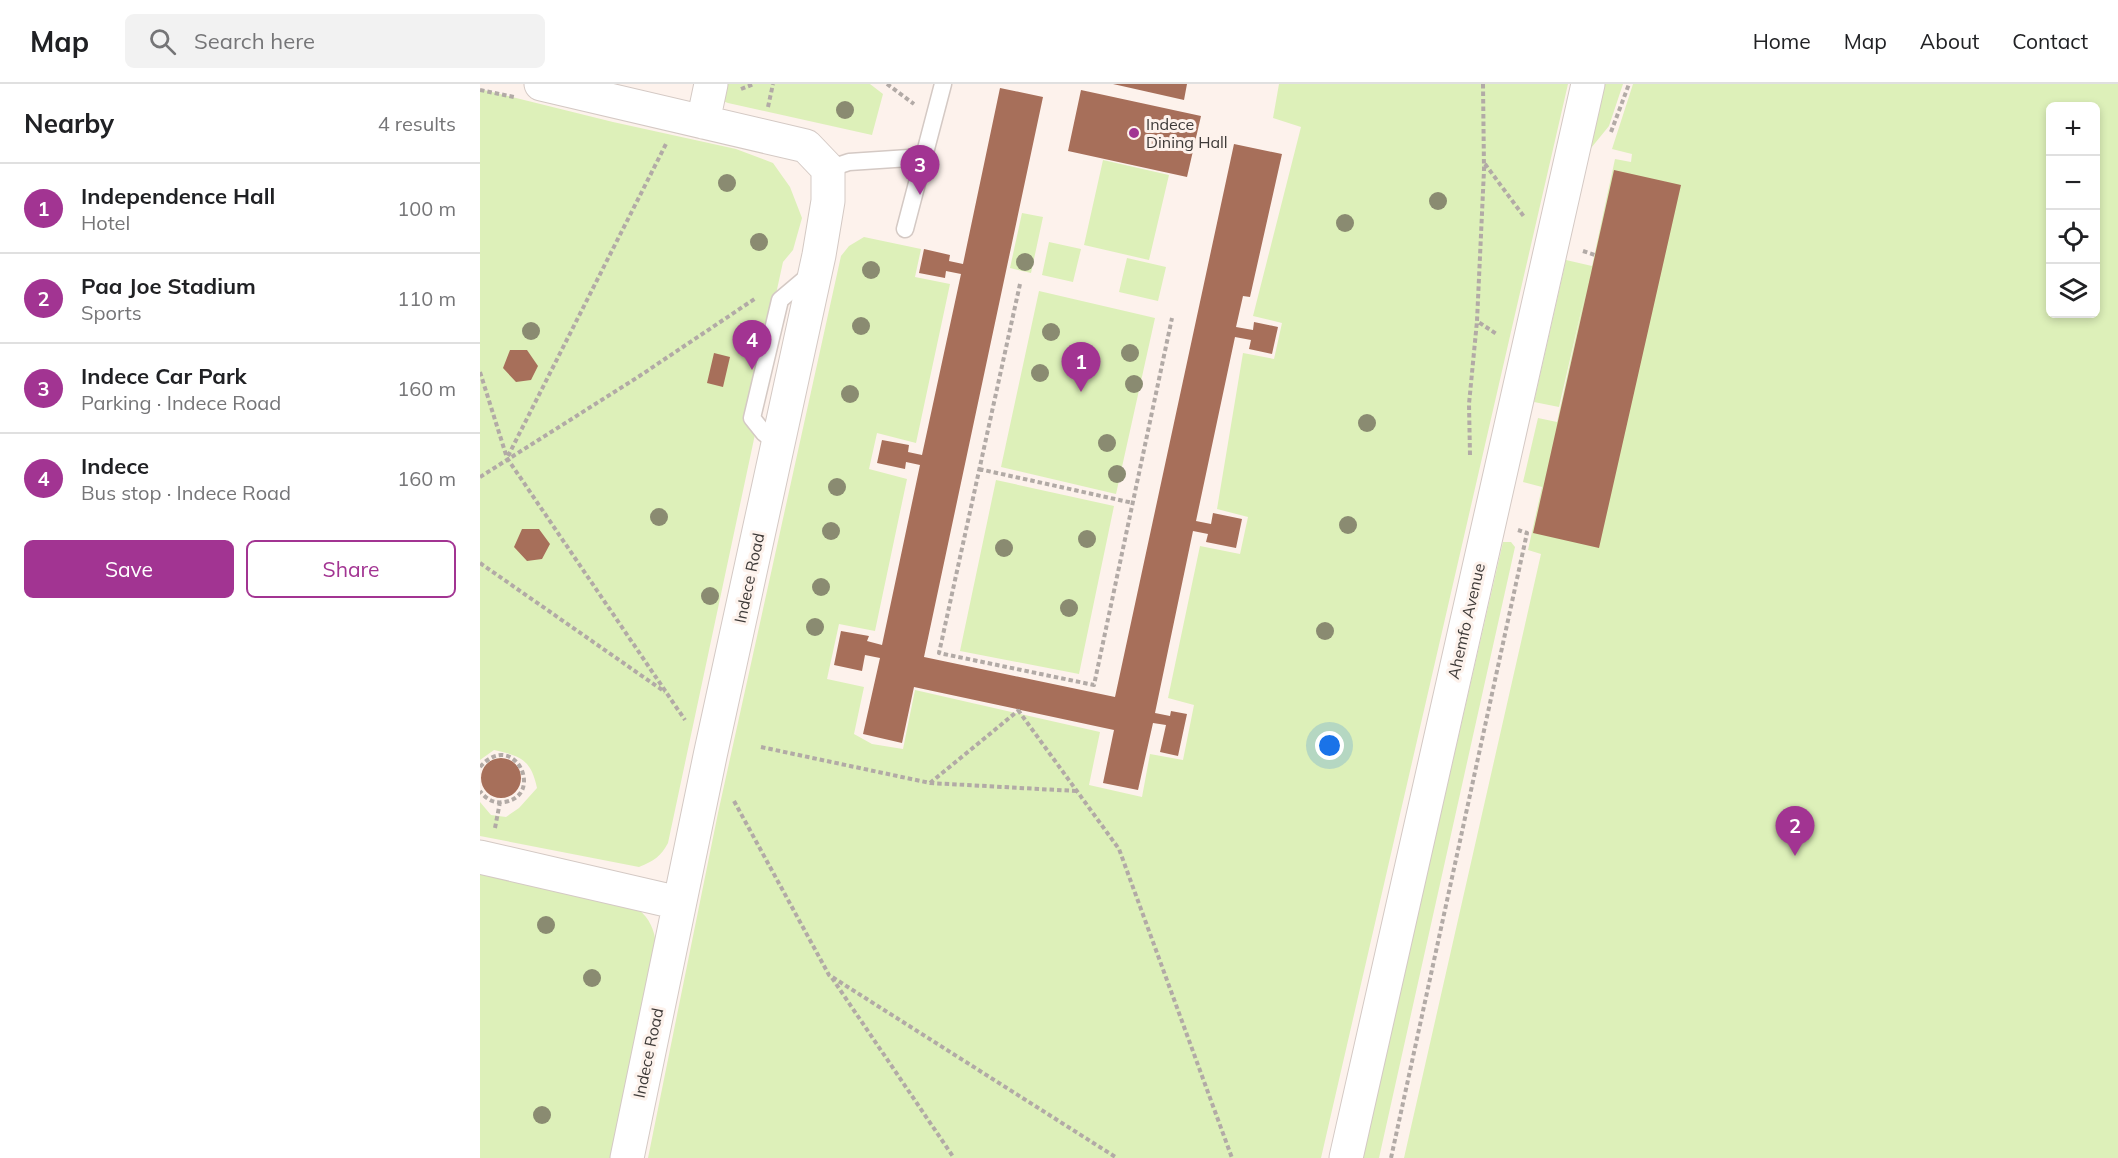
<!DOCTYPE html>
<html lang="en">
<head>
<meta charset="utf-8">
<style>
  body { margin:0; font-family:Mulish,sans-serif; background:#f2f2f2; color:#202124 }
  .controls { position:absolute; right:18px; top:18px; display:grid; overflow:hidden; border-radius:9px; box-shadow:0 3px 9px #0003 }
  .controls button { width:54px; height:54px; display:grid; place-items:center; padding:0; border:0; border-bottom:2px solid #e0e0e0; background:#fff; color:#202124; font:30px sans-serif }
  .you { position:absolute; left:850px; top:662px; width:21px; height:21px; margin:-15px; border:4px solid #fff; border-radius:50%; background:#1a73e8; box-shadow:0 0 0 9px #1a73e833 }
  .badge { display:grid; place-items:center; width:39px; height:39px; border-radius:50%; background:#a23492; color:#fff; font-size:20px; font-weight:700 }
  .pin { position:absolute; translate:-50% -50px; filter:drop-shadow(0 2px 3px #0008) }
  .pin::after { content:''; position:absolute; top:32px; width:21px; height:18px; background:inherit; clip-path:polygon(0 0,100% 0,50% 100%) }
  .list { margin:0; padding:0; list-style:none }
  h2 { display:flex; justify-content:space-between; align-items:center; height:78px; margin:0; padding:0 24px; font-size:26px }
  h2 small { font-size:20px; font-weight:400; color:#757577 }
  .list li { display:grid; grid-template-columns:39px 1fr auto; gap:18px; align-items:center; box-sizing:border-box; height:90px; padding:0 24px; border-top:2px solid #e0e0e0 }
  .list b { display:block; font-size:22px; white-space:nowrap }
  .list p { margin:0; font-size:20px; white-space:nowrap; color:#757577 }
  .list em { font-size:20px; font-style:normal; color:#757577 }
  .actions { display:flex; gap:12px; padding:18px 24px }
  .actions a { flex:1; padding:14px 0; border:2px solid #a23492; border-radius:9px; text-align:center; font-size:21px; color:#a23492 }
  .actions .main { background:#a23492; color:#fff }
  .icon { flex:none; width:33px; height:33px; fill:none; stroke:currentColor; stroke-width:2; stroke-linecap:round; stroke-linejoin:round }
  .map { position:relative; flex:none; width:1638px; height:1074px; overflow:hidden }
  header { display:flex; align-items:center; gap:36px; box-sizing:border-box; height:84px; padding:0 30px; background:#fff; border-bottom:2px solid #e0e0e0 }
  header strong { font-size:28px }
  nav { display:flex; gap:33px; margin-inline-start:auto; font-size:21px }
  .search { width:420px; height:54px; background:#f2f2f2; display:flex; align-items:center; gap:15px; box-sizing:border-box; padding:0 21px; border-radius:9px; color:#757577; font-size:22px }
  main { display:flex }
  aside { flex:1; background:#fff }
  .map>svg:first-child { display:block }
</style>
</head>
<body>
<header>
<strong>Map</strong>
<div class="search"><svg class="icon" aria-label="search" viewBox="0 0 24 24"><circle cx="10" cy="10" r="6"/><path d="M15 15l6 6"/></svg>Search here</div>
<nav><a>Home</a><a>Map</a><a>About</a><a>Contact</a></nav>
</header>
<main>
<aside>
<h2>Nearby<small>4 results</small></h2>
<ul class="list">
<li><span class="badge">1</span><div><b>Independence Hall</b><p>Hotel</p></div><em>100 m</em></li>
<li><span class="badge">2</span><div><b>Paa Joe Stadium</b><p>Sports</p></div><em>110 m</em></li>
<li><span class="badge">3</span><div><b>Indece Car Park</b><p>Parking · Indece Road</p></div><em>160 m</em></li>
<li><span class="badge">4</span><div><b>Indece</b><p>Bus stop · Indece Road</p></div><em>160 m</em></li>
</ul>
<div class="actions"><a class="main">Save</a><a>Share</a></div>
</aside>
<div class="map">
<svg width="1638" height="1074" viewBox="0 0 1638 1074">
  <rect width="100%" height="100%" fill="#fdf2ec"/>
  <path fill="#ddf0b9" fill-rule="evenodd" d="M238,0H390L403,10L392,51L248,19L237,15Z
    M799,0H1088L841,1074H168L238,729L361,172L369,162L384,153L441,165L435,193L470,200L436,359L397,349L389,385L427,395L395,547L359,540L347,595L384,603L374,650L392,660L423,665L435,606L620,648L609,701L662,713L670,670L703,676L714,621L688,614L720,462L760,470L768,433L737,425L763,269L794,275L802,239L773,232L821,43L793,34Z
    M1123,0H1143L1129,42L1107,69Z
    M1153,0H1638V1074H924L1061,470L1048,466L1062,403L1043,398L1058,334L1077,338L1106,206L1079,323L1054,318L1086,176L1112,182L1135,75L1151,78L1152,70L1132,65ZM1570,22H1616V230H1570Z
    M0,5L133,38L256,65L293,79L310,103L322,134L313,166L303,178L282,274L287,294L188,759C181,772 174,777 159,783L0,752V718L11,731L26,733L39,724L57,704C51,675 40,672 14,666L0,676Z
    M623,76L689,91L669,176L604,161Z
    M542,129L563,133L551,189L530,184Z
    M569,158L601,165L593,198L562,191Z
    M647,174L686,183L678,217L639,208Z
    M559,207L675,234L636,410L521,383Z
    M516,396L634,422L599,590L480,567Z
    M1023,458H1031L1035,463L899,1074H882Z
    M0,789L158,825C170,835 174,845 176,860L132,1074H0Z"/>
  <path fill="#a76f5a" d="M633,0H707L704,16Z
    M520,4L563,13L444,573L635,613L754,60L802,70L770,213L763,212L756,243L773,246L774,238L798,243L792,270L769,265L771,256L755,253L716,437L731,440L733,429L762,435L756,464L726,458L728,450L713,447L675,629L690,632L691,627L707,630L698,672L680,668L686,641L673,639L658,706L623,699L634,646L434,603L422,659L383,650L400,574L385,571L382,587L354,581L361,547L389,552L387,557L402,561L440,381L426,378L425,385L397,379L402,356L429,361L428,368L442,371L481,190L466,187L465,194L439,189L444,165L470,171L469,177L483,180Z
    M601,6L721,32L707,93L588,67Z
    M1134,86L1201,101L1119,464L1053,449Z
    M30,266H47L58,282L51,296L36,298L23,284Z
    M234,269L250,273L243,303L227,299Z
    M42,445H59L70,460L62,475L47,477L34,463Z
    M1 694a20 20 0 1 1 40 0a20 20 0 1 1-40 0Z"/>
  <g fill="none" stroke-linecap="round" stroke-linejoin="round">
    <g stroke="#d4c9c4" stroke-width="19">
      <path id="service" d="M348,85L369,78L444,73
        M425,145L463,0
        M298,360L284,349L272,334L300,216L332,189"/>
    </g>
    <g stroke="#d4c9c4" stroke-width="35">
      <path id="minor" d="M61,0L326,62L348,85V117L339,171L230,672L147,1074
        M223,38L231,0
        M0,773L199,819
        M866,1074L1108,0"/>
    </g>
    <path stroke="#b2aaa6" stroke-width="4" stroke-dasharray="4.5 3" stroke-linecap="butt" d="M407,0L434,20
      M1003,0L1004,86L997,237L1018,251
      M261,5L274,0
      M0,6L34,13
      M288,23L293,0
      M1131,48L1149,0
      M1005,80L1045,134
      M1103,167L1115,171
      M540,200L459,569L614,601L692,234
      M0,288L27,374L205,636
      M990,371L989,320L997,237
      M28,372L186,60
      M499,385L653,419
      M0,393L158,293L276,214
      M0,479L185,608
      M538,626L639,765L752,1074
      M281,663L450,699L596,707
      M0,683C34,644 66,712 24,718C14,720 6,715 0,707
      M450,699L539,626
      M254,717L349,891L637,1074
      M15,744L20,718
      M352,894L474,1074
      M911,1074L1047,449L1038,446"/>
    <use href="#service" stroke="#fff" stroke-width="16"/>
    <use href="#minor" stroke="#fff" stroke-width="33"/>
  </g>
  <g fill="#8a8b71">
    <circle cx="365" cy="26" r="9"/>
    <circle cx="247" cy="99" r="9"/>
    <circle cx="958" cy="117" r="9"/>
    <circle cx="865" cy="139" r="9"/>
    <circle cx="279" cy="158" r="9"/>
    <circle cx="545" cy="178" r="9"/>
    <circle cx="391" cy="186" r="9"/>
    <circle cx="381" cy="242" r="9"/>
    <circle cx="51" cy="247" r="9"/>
    <circle cx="571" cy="248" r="9"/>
    <circle cx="650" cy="269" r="9"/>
    <circle cx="560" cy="289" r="9"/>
    <circle cx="654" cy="300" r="9"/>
    <circle cx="370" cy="310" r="9"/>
    <circle cx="887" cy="339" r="9"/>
    <circle cx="627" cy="359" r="9"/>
    <circle cx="637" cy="390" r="9"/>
    <circle cx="357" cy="403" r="9"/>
    <circle cx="179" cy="433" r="9"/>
    <circle cx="868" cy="441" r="9"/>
    <circle cx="351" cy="447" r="9"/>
    <circle cx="607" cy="455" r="9"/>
    <circle cx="524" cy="464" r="9"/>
    <circle cx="341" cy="503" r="9"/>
    <circle cx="230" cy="512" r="9"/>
    <circle cx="589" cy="524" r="9"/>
    <circle cx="335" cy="543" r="9"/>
    <circle cx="845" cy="547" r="9"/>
    <circle cx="66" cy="841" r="9"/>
    <circle cx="112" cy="894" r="9"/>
    <circle cx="62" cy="1031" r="9"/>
  </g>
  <circle fill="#a23492" stroke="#fdf2ec" stroke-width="2" cx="654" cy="49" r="6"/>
  <g text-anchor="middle" stroke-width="6" stroke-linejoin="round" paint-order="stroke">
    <g font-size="16" fill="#3d3937" stroke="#fdf2ec" text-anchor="start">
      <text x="666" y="46">Indece<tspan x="666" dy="18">Dining Hall</tspan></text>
    </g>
    <g font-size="16" fill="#3d3937" stroke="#fdf2ec">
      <text transform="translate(269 494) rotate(-78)" y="6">Indece Road</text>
      <text transform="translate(986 537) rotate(-77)" y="6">Ahemfo Avenue</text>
      <text transform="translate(168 969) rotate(-78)" y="6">Indece Road</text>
    </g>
  </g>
</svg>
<div class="controls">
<button>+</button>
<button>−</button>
<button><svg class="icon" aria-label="locate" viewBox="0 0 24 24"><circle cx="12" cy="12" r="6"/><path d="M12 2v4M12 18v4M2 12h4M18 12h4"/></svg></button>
<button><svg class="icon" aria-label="layers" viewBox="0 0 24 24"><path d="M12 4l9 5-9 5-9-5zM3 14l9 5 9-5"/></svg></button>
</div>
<div class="you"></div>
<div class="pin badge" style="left:601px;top:308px">1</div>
<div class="pin badge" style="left:1315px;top:772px">2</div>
<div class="pin badge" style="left:440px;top:111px">3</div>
<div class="pin badge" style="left:272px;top:286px">4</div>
</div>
</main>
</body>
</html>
